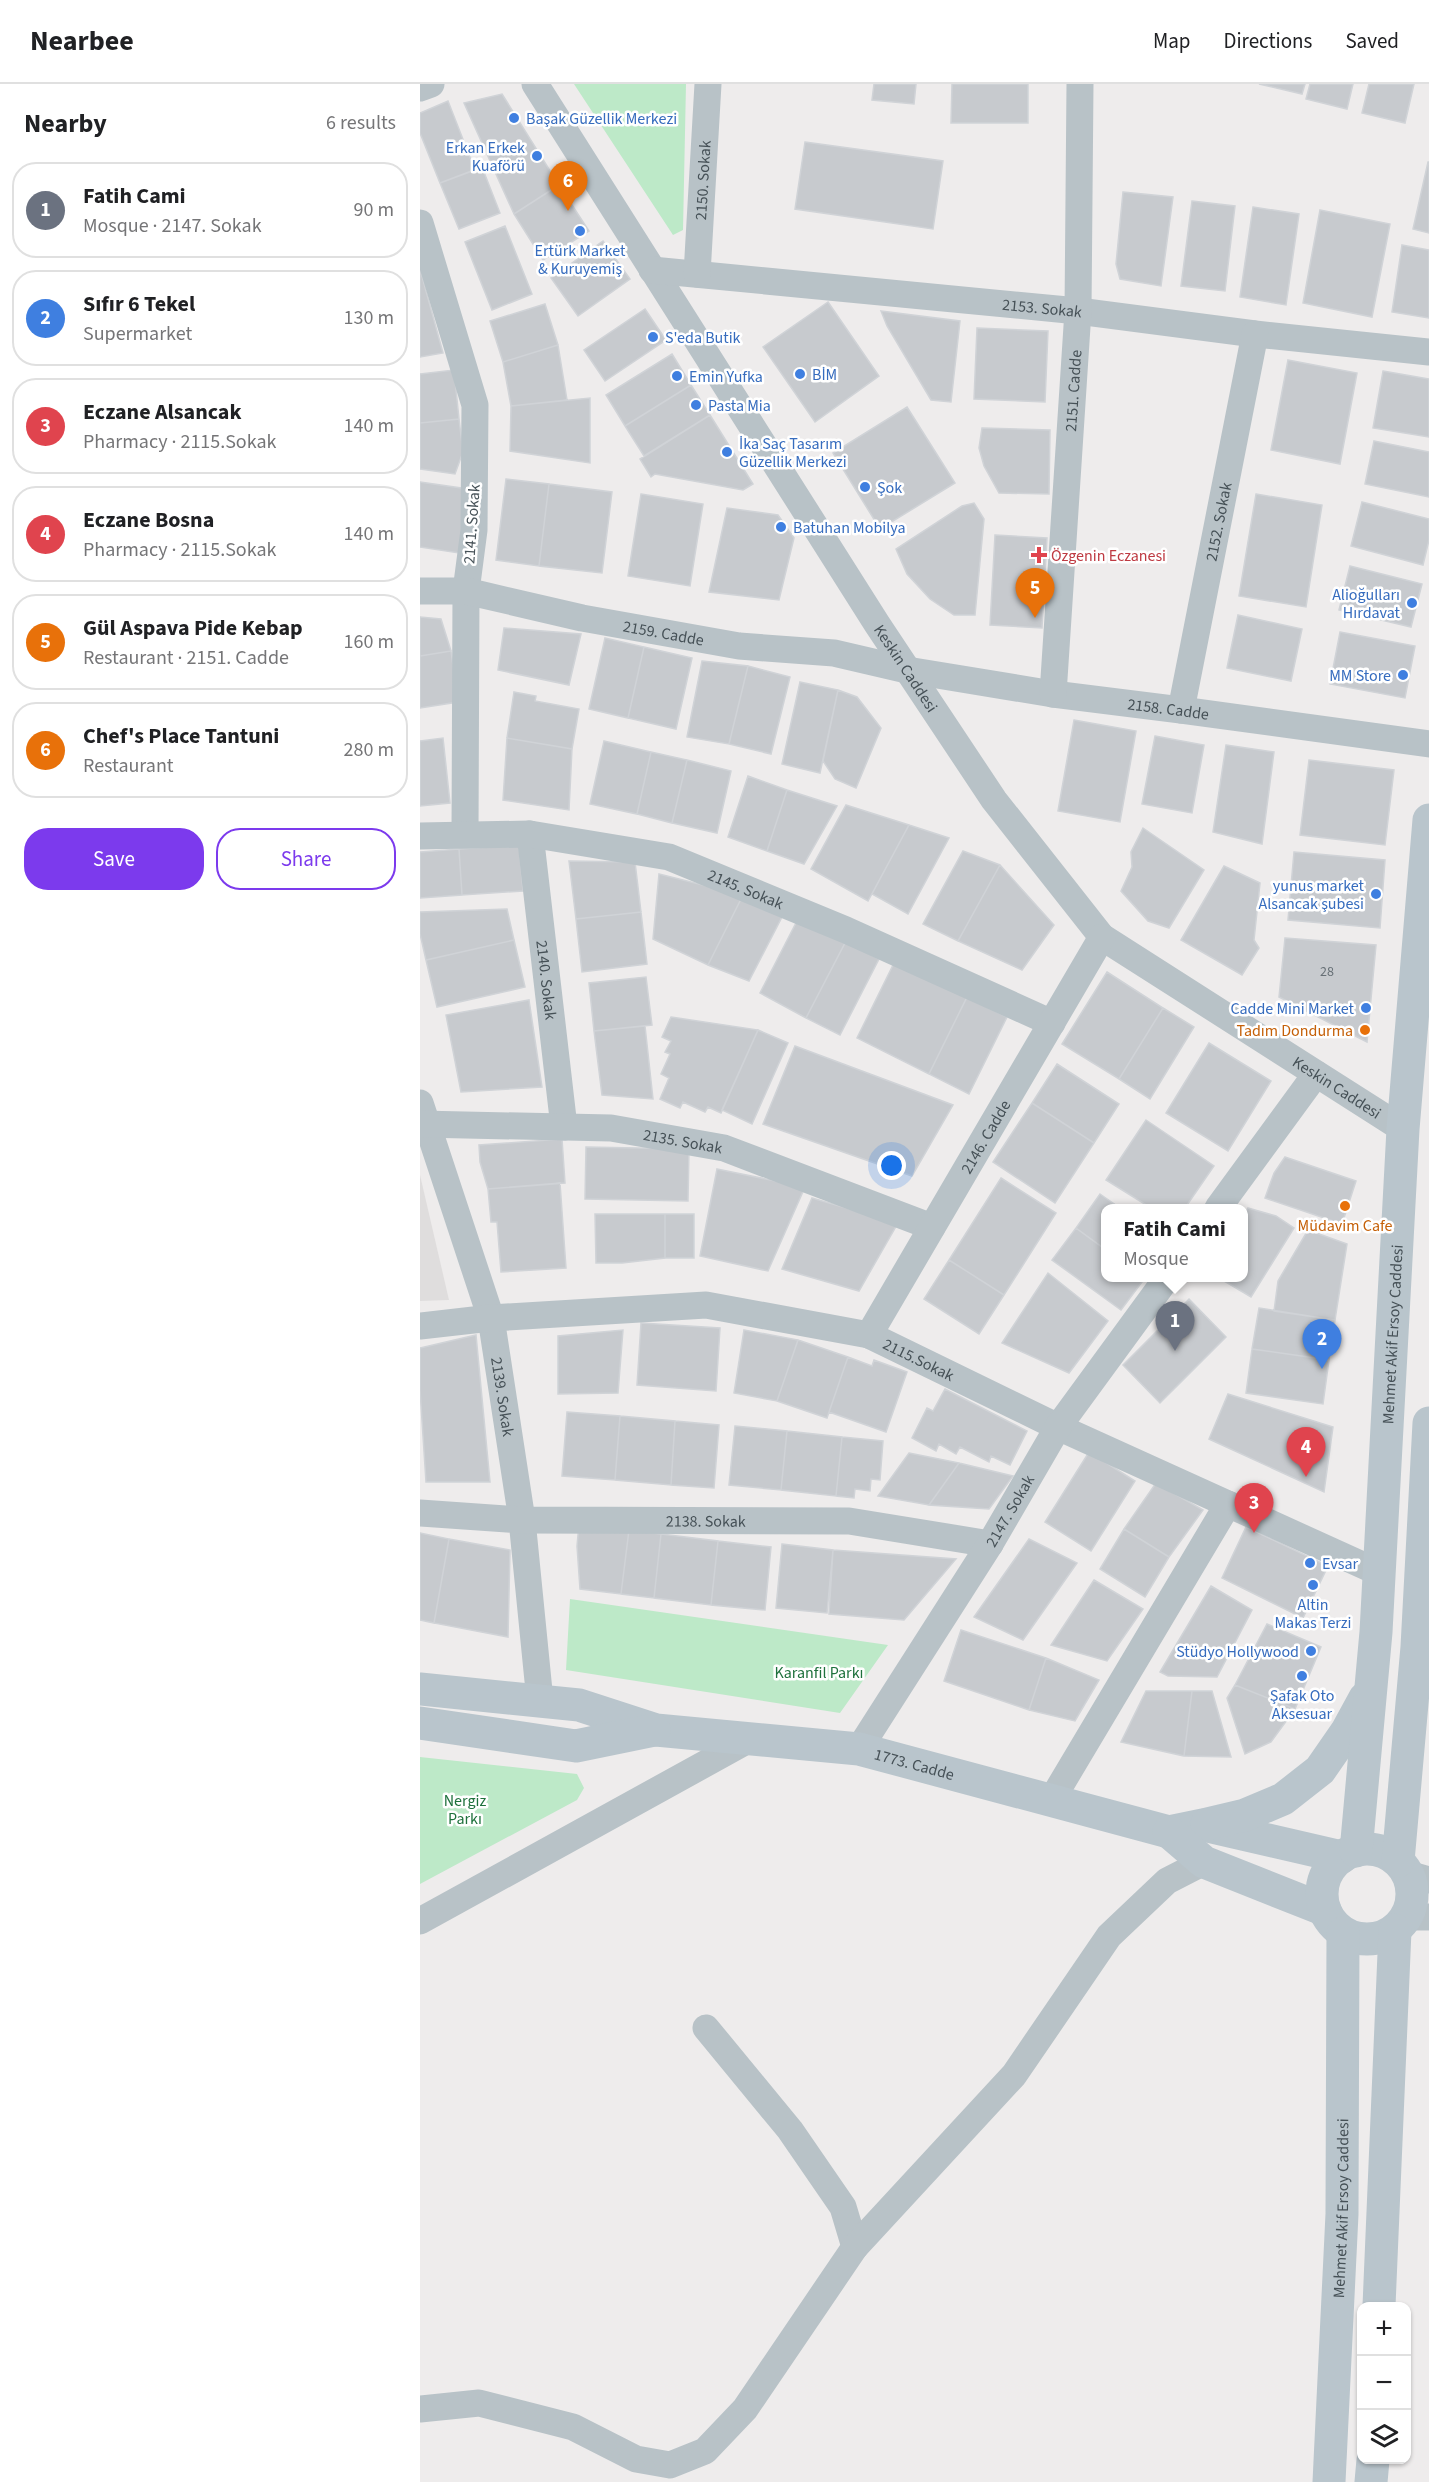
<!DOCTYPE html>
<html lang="en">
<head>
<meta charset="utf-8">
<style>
  body { margin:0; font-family:"Source Sans 3",sans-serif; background:#f2f2f2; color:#202124 }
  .controls { position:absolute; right:18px; bottom:18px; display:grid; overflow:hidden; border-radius:12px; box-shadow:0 2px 4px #0004 }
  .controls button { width:54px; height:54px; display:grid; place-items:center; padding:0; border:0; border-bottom:2px solid #e0e0e0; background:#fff; color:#202124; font:30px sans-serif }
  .you { position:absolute; left:472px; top:1082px; width:21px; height:21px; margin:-15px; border:4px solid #fff; border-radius:50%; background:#1a73e8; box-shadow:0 0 0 9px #1a73e833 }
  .badge { display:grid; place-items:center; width:39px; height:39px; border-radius:50%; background:#7c3aed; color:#fff; font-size:20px; font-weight:700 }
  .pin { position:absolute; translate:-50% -50px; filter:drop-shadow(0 2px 3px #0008) }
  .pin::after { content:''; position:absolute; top:32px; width:21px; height:18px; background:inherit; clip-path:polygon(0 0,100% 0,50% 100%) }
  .popup { position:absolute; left:681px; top:1120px; width:147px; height:78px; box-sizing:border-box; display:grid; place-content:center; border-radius:12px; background:#fff; filter:drop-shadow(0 2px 4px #0005); font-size:20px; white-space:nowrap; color:#757577 }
  .popup b { font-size:22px; color:#202124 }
  .popup::after { content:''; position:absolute; left:50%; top:100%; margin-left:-12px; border:12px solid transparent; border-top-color:#fff }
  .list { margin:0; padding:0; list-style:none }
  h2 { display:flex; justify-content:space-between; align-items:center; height:78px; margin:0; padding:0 24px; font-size:26px }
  h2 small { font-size:20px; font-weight:400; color:#757577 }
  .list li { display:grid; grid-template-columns:39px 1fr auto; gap:18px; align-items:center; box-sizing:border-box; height:96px; margin:0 12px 12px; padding:0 12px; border:2px solid #e0e0e0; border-radius:24px }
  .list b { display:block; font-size:22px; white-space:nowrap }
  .list p { margin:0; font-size:20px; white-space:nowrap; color:#757577 }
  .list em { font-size:20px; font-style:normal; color:#757577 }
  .actions { display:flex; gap:12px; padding:18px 24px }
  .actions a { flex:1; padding:14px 0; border:2px solid #7c3aed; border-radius:24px; text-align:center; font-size:21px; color:#7c3aed }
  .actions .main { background:#7c3aed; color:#fff }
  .icon { flex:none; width:33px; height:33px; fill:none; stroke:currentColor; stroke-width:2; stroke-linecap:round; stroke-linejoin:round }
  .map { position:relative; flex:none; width:1009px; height:2398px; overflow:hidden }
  header { display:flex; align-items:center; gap:36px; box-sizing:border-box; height:84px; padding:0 30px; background:#fff; border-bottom:2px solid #e0e0e0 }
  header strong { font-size:28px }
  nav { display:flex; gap:33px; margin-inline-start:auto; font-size:21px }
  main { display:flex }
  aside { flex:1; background:#fff }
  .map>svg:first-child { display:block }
</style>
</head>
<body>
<header>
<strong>Nearbee</strong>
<nav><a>Map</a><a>Directions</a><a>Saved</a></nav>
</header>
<main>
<aside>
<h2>Nearby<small>6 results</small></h2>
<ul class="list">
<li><span class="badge" style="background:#6b7280">1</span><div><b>Fatih Cami</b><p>Mosque · 2147. Sokak</p></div><em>90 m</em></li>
<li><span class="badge" style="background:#3f7fe0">2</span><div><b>Sıfır 6 Tekel</b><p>Supermarket</p></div><em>130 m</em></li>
<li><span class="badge" style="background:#e0444e">3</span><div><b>Eczane Alsancak</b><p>Pharmacy · 2115.Sokak</p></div><em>140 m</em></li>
<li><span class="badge" style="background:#e0444e">4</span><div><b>Eczane Bosna</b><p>Pharmacy · 2115.Sokak</p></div><em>140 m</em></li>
<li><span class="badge" style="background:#e8710a">5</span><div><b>Gül Aspava Pide Kebap</b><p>Restaurant · 2151. Cadde</p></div><em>160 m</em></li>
<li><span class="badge" style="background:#e8710a">6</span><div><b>Chef's Place Tantuni</b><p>Restaurant</p></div><em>280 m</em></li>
</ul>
<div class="actions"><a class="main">Save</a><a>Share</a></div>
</aside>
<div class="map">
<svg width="1009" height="2398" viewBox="0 0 1009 2398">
  <rect width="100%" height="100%" fill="#eeecec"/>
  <path fill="#dfdddd" d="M0,1091L29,1216L0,1217Z"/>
  <path fill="#bde9c8" d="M154,0H266L263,146L253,151Z
    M150,1515L468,1561L420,1629L146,1586Z
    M0,1673L157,1690L164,1704L157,1716L0,1800Z"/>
  <path fill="#c7cace" stroke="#d0d3d7" stroke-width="1.5" d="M454,0H496L494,20L452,16Z
    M532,0H608V39H531Z
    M839,0H885L882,10Z
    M890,0H933L927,25L886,15Z
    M949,0H994L985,39L942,29Z
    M82,10L139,101L94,130L44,19Z
    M28,17L55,86L20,99L0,49V29Z
    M385,58L523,77L513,145L375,125Z
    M1008,78H1009V149L993,145Z
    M62,83L80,129L39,145L20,99Z
    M139,101L169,147L123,176L94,130Z
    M703,108L753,113L741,202L700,195L696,180Z
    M772,117L815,122L805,207L761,202Z
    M833,123L879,130L866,221L820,213Z
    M900,126L970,140L952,233L883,219Z
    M85,142L112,210L72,226L45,158Z
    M183,157L210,195L158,232L131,194Z
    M982,161L1009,166V234L972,228Z
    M0,185L23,269L0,273Z
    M408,218L459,292L395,338L343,263Z
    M125,220L138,261L83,278L70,237Z
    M225,225L246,256L185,297L164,266Z
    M461,227L540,237L531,318L511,316L467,242Z
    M557,244L628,247L625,318L554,315Z
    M138,261L147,316L91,322L83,278Z
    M252,270L271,301L205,342L186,311Z
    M868,276L937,289L920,380L851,366Z
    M34,286L39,335L0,339V290Z
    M963,287L1009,295V353L953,344Z
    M271,301L290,331L224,372L205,342Z
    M170,314V379L90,367L91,322Z
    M487,323L535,399L460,445L413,369Z
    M290,331L333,400L323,406L235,390L231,393L220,375Z
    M39,335L43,368L35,390L0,385V339Z
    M562,344L630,346L629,410L579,409L564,382L559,364Z
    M954,357L1009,368V413L945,400Z
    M86,395L129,400L119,482L76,476Z
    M0,398L48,405L39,469L0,463Z
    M129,400L192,408L182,489L119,482Z
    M221,410L283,420L270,502L208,492Z
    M836,410L902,421L886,523L819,512Z
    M942,418L1009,435V456L1003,481L931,462Z
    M554,419L564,435L555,531H534L510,515L487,490L476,465L542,422Z
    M307,424L358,431L374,454L359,516L289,508Z
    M575,451L627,454L622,544L570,541Z
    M930,482L1002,500L991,543L919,526Z
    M818,531L882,545L871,597L807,584Z
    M0,533L21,535L31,567L0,572Z
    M84,544L161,550L149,601L78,586Z
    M920,548L995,562L985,614L910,600Z
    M185,554L224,563L208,634L169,625Z
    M224,563L272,574L256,645L208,634Z
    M31,567L38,618L0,624V572Z
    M282,577L328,582L309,660L267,653Z
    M328,582L370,593L351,670L309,660Z
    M380,598L418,606L400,689L362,680Z
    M418,606L437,613L461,644L436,704L415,695L403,677Z
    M94,608L116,612L115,617L159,625L152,665L87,654Z
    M654,636L716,647L700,738L638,727Z
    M735,652L784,661L772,729L722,720Z
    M23,654L30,719L0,722V657Z
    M87,654L152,665L149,726L83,716Z
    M184,657L231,668L217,730L170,720Z
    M806,661L854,668L842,760L793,748Z
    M231,668L267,676L252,739L217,730Z
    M267,676L311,687L297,749L252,739Z
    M889,676L974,686L965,761L880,751Z
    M328,692L367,706L347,767L308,753Z
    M367,706L417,722L384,780L347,767Z
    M426,721L489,741L448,817L391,785Z
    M489,741L529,754L488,830L452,810Z
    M723,744L784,786L749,844L728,837L701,807L712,783L711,768Z
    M99,761L103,807L42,811L39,765Z
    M39,765L42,811L0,814V768Z
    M543,767L580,781L538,857L503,840Z
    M874,768L965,776L960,844L868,836Z
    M149,777L215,778L221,828L156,835Z
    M580,781L634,841L602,886L538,857Z
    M804,782L840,799L834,856L839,864L822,891L761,856Z
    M239,790L323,811L288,881L233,855Z
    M323,811L363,831L329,897L288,881Z
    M87,825L94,856L6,876L0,850V828Z
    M221,828L227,880L162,888L156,835Z
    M379,833L426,857L386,934L340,909Z
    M865,854L956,861L947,958L859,913Z
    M94,856L105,903L17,923L6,876Z
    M426,857L459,875L420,951L386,934Z
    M475,877L547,913L509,990L437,954Z
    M687,888L743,924L699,995L642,960Z
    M226,893L232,941L174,947L169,899Z
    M547,913L587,933L549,1010L509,990Z
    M109,916L122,1003L41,1008L26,931Z
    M743,924L774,943L730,1015L699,995Z
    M251,933L338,946L301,1029L288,1023L285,1028L263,1018L260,1024L240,1015L249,994L241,990L250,970L245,968L251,957L242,953Z
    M225,942L233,1015L182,1011L174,947Z
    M338,946L368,959L332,1040L302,1026Z
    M789,959L851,997L808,1067L746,1029Z
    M375,962L533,1021L492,1092L343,1040Z
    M637,980L699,1020L674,1059L612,1019Z
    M612,1019L674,1059L635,1119L573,1078Z
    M726,1036L794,1082L765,1124H731L686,1096Z
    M142,1055L145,1099L68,1105L60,1078L59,1061Z
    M166,1063L269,1065L268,1117L165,1115Z
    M865,1073L936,1097L922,1140L845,1114L854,1089Z
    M297,1085L385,1103L348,1187L280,1172Z
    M581,1094L636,1129L584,1211L529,1176Z
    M140,1099L146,1184L81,1188L77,1138H71L68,1105Z
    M680,1110L700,1124H686V1166L656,1144Z
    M392,1114L478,1139L439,1207L362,1185Z
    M828,1124L856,1132L874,1144L831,1213L799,1194H824V1131Z
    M175,1130H245V1174L202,1179H176Z
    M245,1130H274V1174H245Z
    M656,1144L686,1166V1194H725L701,1226L632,1176Z
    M888,1146L927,1160L915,1236L854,1227L858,1197Z
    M529,1176L584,1211L559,1250L504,1215Z
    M628,1189L688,1237L649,1289L582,1259Z
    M769,1215L806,1253L740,1319L703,1281Z
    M839,1224L915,1236L909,1276L832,1265Z
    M221,1239L300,1244L296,1307L217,1301Z
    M203,1246L198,1309L138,1310V1252Z
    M324,1246L378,1256L357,1317L314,1309Z
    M56,1251L70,1398H6L0,1306V1264Z
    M378,1256L428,1273L407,1334L357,1317Z
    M832,1265L909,1276L903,1320L826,1309Z
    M428,1273L452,1282L454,1276L487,1288L466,1348L409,1328Z
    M525,1305L607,1347L590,1381L571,1372L569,1378L540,1363L536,1370L519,1360L516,1367L492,1354L507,1324L513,1327Z
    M808,1310L913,1343L904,1408L789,1355Z
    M147,1328L200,1332L195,1396L142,1392Z
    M200,1332L255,1337L251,1401L195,1396Z
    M255,1337L299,1341L294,1404L251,1401Z
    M315,1342L367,1347L361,1406L309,1401Z
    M367,1347L422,1353L416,1412L361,1406Z
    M422,1353L463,1357L460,1396L451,1395L450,1407L435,1405L434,1414L416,1412Z
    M669,1368L715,1397L671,1467L625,1438Z
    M489,1369L539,1379L509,1421L458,1412Z
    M539,1379L593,1392L569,1425L509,1421Z
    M736,1399L783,1426L749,1473L704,1445Z
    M159,1440L209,1446L201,1510L160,1505L157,1462Z
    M826,1443L908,1482L883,1534L802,1494Z
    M704,1445L749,1473L725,1513L680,1485Z
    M209,1446L241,1450L234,1514L201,1510Z
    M0,1449L29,1455L14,1539L0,1536Z
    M241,1450L298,1457L291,1521L234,1514Z
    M29,1455L90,1466L88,1553L14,1539Z
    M609,1455L657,1479L603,1556L554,1533Z
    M298,1457L351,1463L345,1526L291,1521Z
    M362,1460L413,1466L407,1529L356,1524Z
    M413,1466L536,1475L484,1536L409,1530Z
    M674,1496L723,1525L687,1577L631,1561Z
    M791,1502L832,1526L797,1593L748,1592L740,1588Z
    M847,1540L901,1563L875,1625L815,1601Z
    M541,1546L626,1574L609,1626L524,1597Z
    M626,1574L679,1596L655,1637L609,1626Z
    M815,1601L875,1625L851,1658L825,1670L807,1614Z
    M726,1607H772L764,1672L701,1658Z
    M772,1607H792L811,1673L764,1672Z"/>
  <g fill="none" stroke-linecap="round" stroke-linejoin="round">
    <g stroke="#b8c2c7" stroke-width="27">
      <path id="s1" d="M115,0L457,540L574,716L682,853L983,1045"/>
      <path d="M0,4L11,0"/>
      <path d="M0,139L55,321L54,446L46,507L45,749"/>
      <path id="s2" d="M232,186L658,227L835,250L1009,268"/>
      <path id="s3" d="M277,190L288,0"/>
      <path id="s4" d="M0,507H46L162,534L319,562L414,569L487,586L633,610L761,626L1009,660"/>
      <path id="s5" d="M633,610L658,227L660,0"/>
      <path id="s6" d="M761,626L835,250"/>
      <path id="s7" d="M110,750L144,1043"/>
      <path id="s8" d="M0,752L110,750L249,773L426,846L632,939"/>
      <path id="s9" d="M0,1019L71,1234L102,1436L120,1617"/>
      <path id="s10" d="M0,1040L191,1044L304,1064L512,1143"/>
      <path d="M798,1124L896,990"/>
      <path id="s11" d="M0,1242L71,1234L286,1221L449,1251L638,1343L960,1489"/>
      <path id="s12" d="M449,1251L682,853"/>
      <path id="s13" d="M0,1429L102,1436L429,1437L570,1460"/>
      <path id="s14" d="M439,1665L570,1460L638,1343L747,1194"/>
      <path d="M631,1717L808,1420"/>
      <path d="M988,1790L1009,1796"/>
      <path d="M987,1833H1009"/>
      <path d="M0,1837L330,1655"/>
      <path d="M286,1944L370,2046L423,2123L435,2163"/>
      <path d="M0,2325L59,2319L153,2343L216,2375L250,2381L285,2367L325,2325L435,2163L594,1991L689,1852L747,1797L784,1778"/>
    </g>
    <g stroke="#b9c5cc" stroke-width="33">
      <path id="s15" d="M0,1605L159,1621L236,1646L439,1665L749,1748L783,1741L922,1773"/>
      <path d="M0,1639L156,1662L234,1646"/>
      <path d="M787,1740L825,1731L863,1715L900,1686L927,1647L945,1614"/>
      <path d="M749,1748L784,1778L905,1826"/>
      <circle cx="947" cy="1810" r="45"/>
      <path id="s16" d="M936,1767L956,1548L983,1045L1009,736"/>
      <path d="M978,1777L997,1563L1009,1339"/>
      <path d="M959,2222L975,1846"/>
      <path id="s17" d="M909,2398L922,2130L923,1849"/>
      <path d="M951,2398L953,2376"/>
    </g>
  </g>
  <g fill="#3f7fe0" stroke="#fff" stroke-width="2">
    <circle cx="94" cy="34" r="6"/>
    <circle cx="117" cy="72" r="6"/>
    <circle cx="160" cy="147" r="6"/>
    <circle cx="233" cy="253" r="6"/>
    <circle cx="380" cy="290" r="6"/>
    <circle cx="257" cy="292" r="6"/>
    <circle cx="276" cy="321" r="6"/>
    <circle cx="307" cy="368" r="6"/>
    <circle cx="445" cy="403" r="6"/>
    <circle cx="361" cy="443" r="6"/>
    <circle cx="992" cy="519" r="6"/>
    <circle cx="983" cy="591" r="6"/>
    <circle cx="956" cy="810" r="6"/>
    <circle cx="946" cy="924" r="6"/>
    <circle cx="890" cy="1479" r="6"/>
    <circle cx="893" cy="1501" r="6"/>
    <circle cx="891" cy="1567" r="6"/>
    <circle cx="882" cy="1592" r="6"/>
  </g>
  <path fill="#e0444e" stroke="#fff" stroke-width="2" d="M616 462h6v6h6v6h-6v6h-6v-6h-6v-6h6z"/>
  <g fill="#e8710a" stroke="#fff" stroke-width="2">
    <circle cx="945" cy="946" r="6"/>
    <circle cx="925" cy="1122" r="6"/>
  </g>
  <g text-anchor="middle" stroke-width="5" stroke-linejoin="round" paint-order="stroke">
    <g font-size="14" fill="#666f75">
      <text x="907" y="892">28</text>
    </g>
    <g font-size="16" fill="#366cbe" stroke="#fff" text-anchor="start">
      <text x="106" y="40">Başak Güzellik Merkezi</text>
      <text x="105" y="69" text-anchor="end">Erkan Erkek<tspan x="105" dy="18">Kuaförü</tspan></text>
      <text x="160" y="172" text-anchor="middle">Ertürk Market<tspan x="160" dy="18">&amp; Kuruyemiş</tspan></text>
      <text x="245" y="259">S'eda Butik</text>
      <text x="392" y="296">BİM</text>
      <text x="269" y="298">Emin Yufka</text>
      <text x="288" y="327">Pasta Mia</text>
      <text x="319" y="365">İka Saç Tasarım<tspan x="319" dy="18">Güzellik Merkezi</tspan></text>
      <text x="457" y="409">Şok</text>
      <text x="373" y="449">Batuhan Mobilya</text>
      <text x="980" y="516" text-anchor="end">Alioğulları<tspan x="980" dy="18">Hırdavat</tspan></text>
      <text x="971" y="597" text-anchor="end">MM Store</text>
      <text x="944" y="807" text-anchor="end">yunus market<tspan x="944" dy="18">Alsancak şubesi</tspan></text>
      <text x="934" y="930" text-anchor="end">Cadde Mini Market</text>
      <text x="902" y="1485">Evsar</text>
      <text x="893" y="1526" text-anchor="middle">Altin<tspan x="893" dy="18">Makas Terzi</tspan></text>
      <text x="879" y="1573" text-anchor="end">Stüdyo Hollywood</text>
      <text x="882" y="1617" text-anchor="middle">Şafak Oto<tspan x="882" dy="18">Aksesuar</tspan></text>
    </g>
    <g font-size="16" fill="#465157" stroke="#fff">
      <text dy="6" stroke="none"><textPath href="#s3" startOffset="94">2150. Sokak</textPath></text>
      <text dy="6" stroke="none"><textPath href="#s2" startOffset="392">2153. Sokak</textPath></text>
      <text dy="6" stroke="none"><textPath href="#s5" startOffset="304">2151. Cadde</textPath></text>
      <text dy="6" stroke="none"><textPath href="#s6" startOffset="192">2152. Sokak</textPath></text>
      <text transform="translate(51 440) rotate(-86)" y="6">2141. Sokak</text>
      <text dy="6" stroke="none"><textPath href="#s4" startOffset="248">2159. Cadde</textPath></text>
      <text dy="6" stroke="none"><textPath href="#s1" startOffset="692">Keskin Caddesi</textPath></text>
      <text dy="6" stroke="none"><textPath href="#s4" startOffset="759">2158. Cadde</textPath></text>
      <text dy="6" stroke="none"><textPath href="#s8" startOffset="334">2145. Sokak</textPath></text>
      <text dy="6" stroke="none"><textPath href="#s7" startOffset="147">2140. Sokak</textPath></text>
      <text dy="6" stroke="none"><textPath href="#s1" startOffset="1304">Keskin Caddesi</textPath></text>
      <text dy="6" stroke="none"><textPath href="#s12" startOffset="230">2146. Cadde</textPath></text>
      <text dy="6" stroke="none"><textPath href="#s10" startOffset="264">2135. Sokak</textPath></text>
      <text dy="6" stroke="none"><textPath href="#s16" startOffset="518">Mehmet Akif Ersoy Caddesi</textPath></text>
      <text dy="6" stroke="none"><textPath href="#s11" startOffset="508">2115.Sokak</textPath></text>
      <text dy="6" stroke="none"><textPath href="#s9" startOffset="306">2139. Sokak</textPath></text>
      <text dy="6" stroke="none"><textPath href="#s14" startOffset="282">2147. Sokak</textPath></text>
      <text dy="6" stroke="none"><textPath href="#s13" startOffset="286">2138. Sokak</textPath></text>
      <text dy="6" stroke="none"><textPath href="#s15" startOffset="502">1773. Cadde</textPath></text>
      <text dy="6" stroke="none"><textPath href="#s17" startOffset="274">Mehmet Akif Ersoy Caddesi</textPath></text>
    </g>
    <g font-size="16" fill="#be3a42" stroke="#fff" text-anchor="start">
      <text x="631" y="477">Özgenin Eczanesi</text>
    </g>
    <g font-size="16" fill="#c56008" stroke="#fff" text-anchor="end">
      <text x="933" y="952">Tadım Dondurma</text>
      <text x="925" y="1147" text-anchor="middle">Müdavim Cafe</text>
    </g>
    <g font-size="16" fill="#1e713c" stroke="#fff">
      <text x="399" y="1594">Karanfil Parkı</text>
      <text x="45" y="1722">Nergiz<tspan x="45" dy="18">Parkı</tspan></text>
    </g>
  </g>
</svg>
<div class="controls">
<button>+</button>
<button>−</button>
<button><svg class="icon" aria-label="layers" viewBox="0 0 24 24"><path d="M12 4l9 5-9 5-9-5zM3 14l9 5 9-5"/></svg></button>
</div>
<div class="you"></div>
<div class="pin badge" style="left:755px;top:1267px;background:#6b7280">1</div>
<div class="popup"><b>Fatih Cami</b>Mosque</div>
<div class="pin badge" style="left:902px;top:1285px;background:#3f7fe0">2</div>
<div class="pin badge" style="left:834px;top:1449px;background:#e0444e">3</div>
<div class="pin badge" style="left:886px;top:1393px;background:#e0444e">4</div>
<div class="pin badge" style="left:615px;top:534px;background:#e8710a">5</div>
<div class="pin badge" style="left:148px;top:127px;background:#e8710a">6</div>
</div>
</main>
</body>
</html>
